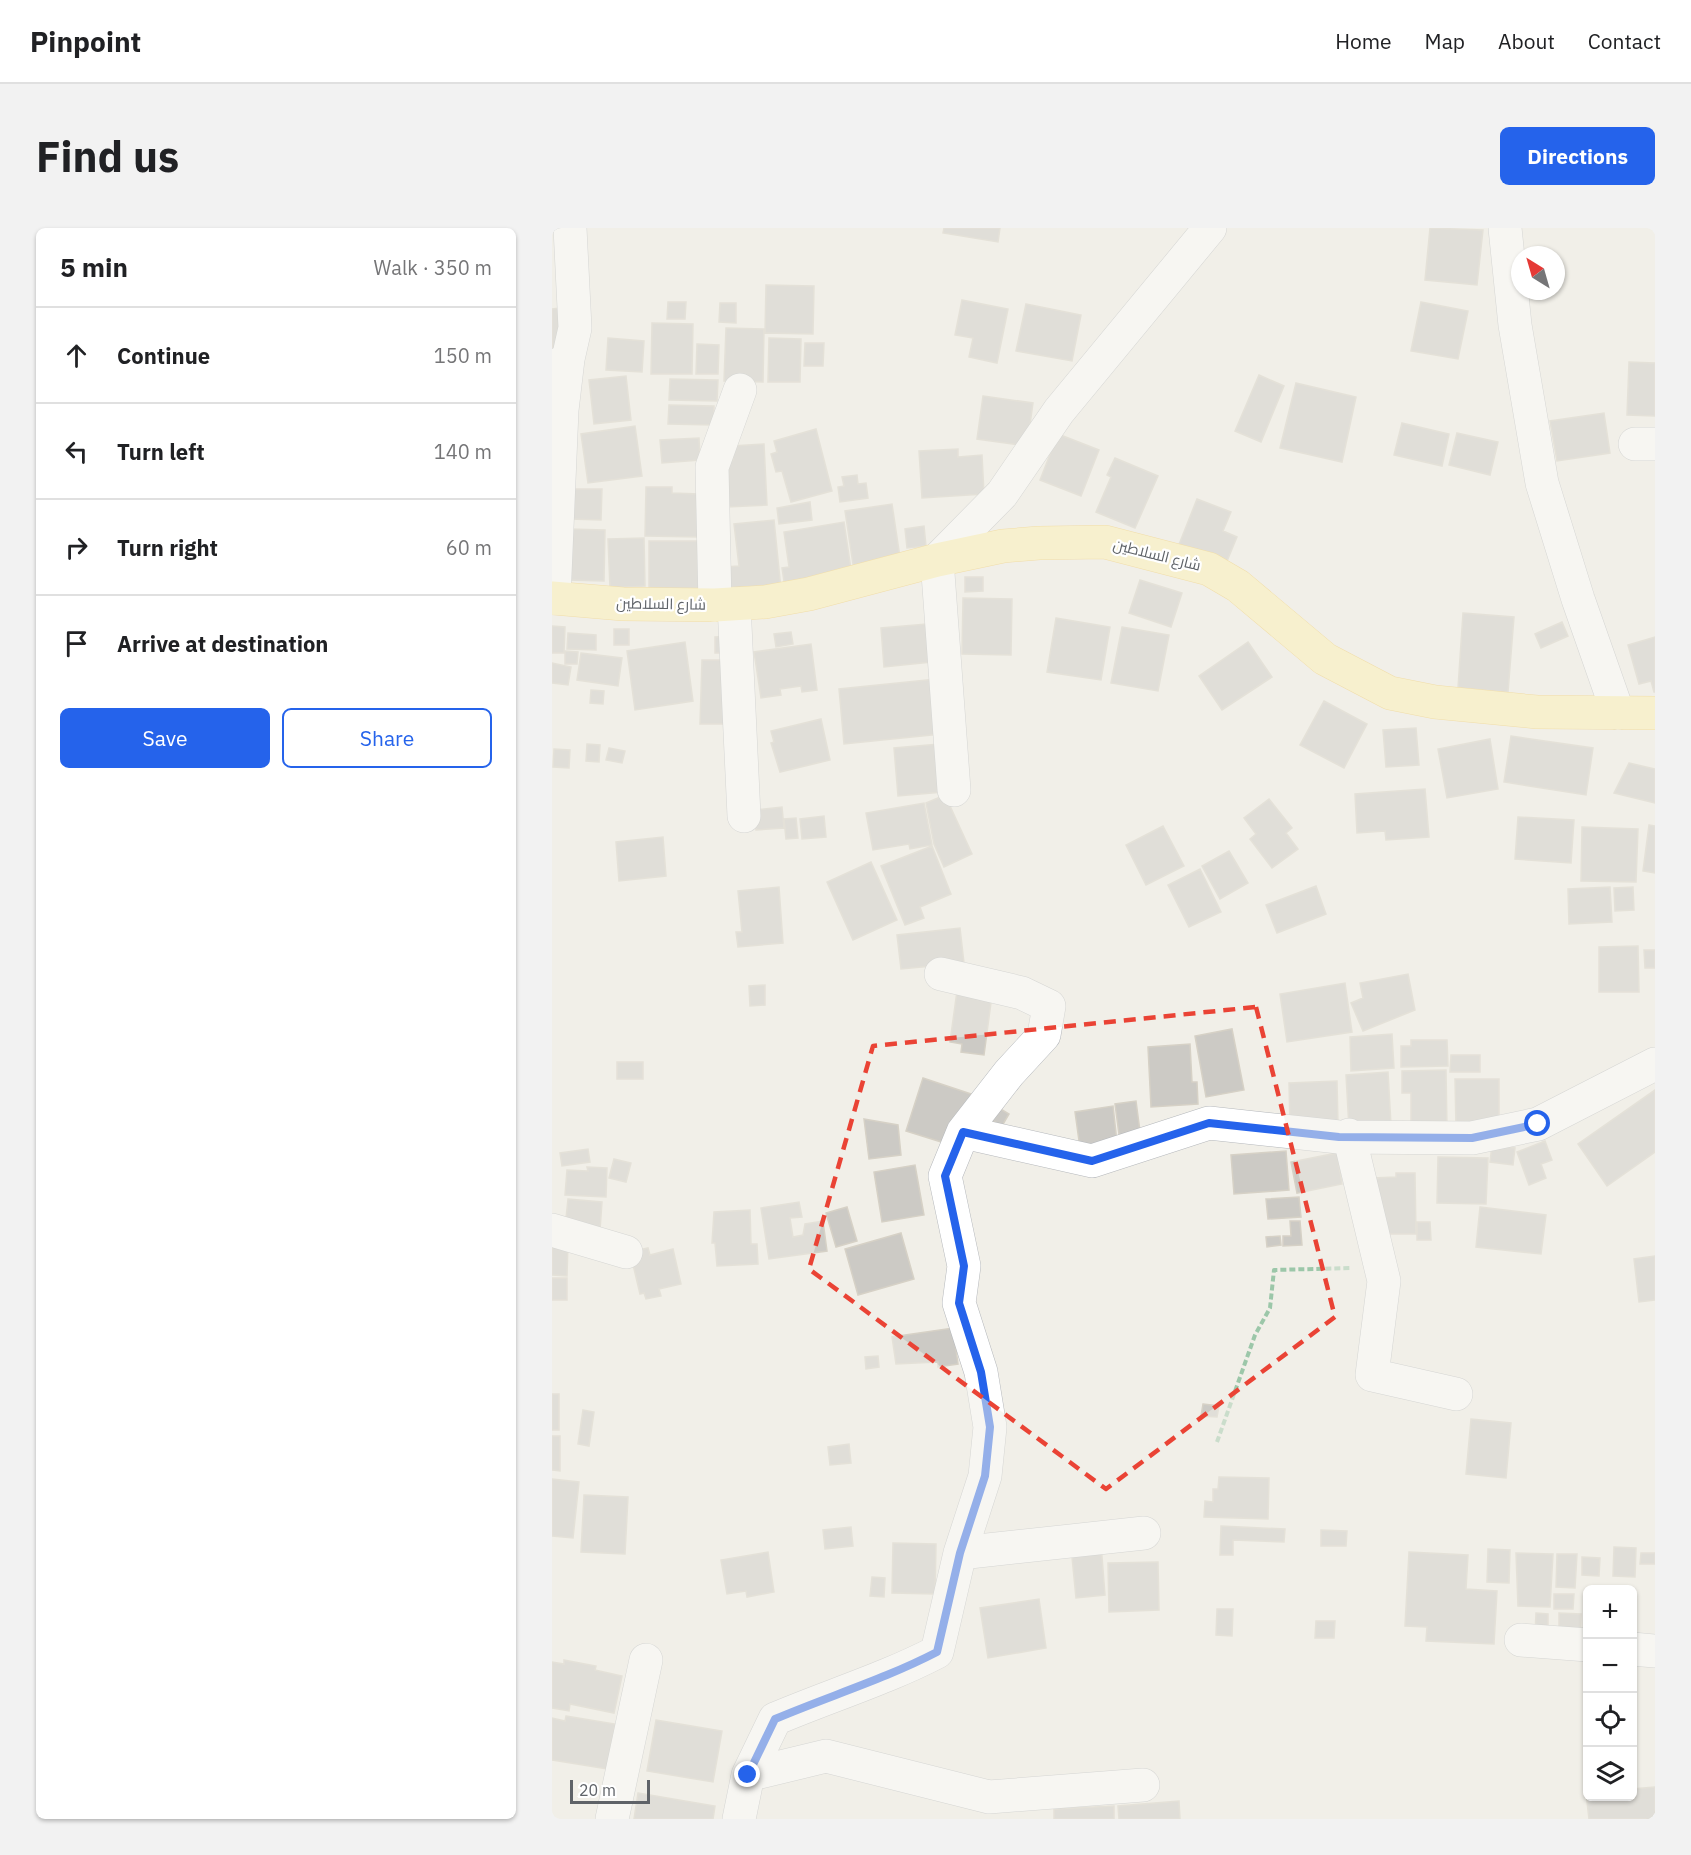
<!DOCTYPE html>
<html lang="en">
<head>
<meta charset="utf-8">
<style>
  body { margin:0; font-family:"IBM Plex Sans",Cairo,sans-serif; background:#f2f2f2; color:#202124 }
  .controls { position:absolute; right:18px; bottom:18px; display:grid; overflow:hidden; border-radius:9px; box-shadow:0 2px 4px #0004 }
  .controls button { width:54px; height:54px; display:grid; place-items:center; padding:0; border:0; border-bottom:2px solid #e0e0e0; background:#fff; color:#202124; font:30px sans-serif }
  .compass { position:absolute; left:959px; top:18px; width:54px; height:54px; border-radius:50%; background:#fff; box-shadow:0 2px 4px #0004; rotate:323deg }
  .scale { position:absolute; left:18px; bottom:15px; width:80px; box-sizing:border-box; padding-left:6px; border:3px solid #5f6368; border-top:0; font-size:16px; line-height:21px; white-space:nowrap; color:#5f6368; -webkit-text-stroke:4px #fff; paint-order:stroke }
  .stop { position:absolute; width:18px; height:18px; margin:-14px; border:4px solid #2563eb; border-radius:50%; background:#fff }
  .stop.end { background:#2563eb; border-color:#fff; box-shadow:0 2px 6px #0008 }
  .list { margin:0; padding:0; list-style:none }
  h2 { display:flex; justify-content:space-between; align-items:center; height:78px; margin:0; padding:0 24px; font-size:26px }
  h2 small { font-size:20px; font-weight:400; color:#757577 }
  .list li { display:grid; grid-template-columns:39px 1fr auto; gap:18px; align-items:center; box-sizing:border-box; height:96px; padding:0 24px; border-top:2px solid #e0e0e0 }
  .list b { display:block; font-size:22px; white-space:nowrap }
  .list em { font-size:20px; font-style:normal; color:#757577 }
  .actions { display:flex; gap:12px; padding:18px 24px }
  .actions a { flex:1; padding:14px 0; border:2px solid #2563eb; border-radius:9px; text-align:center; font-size:21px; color:#2563eb }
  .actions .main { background:#2563eb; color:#fff }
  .icon { flex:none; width:33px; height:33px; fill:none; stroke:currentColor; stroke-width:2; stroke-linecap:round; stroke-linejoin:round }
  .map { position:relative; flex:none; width:1103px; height:1591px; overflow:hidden; border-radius:9px }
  header { display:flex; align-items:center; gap:36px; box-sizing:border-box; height:84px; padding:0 30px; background:#fff; border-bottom:2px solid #e0e0e0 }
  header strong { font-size:28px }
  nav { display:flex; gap:33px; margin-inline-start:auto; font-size:21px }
  .intro { display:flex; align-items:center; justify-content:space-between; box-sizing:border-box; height:144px; padding:0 36px }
  h1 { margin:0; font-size:42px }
  .button { padding:15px 27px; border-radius:9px; background:#2563eb; color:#fff; font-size:21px; font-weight:700 }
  main { display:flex; gap:36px; padding:0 36px }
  aside { flex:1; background:#fff; border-radius:9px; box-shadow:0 2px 4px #0004 }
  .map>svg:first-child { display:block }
</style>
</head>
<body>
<header>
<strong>Pinpoint</strong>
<nav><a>Home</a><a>Map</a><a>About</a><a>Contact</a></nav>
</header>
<div class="intro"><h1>Find us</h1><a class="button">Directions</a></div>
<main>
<aside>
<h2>5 min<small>Walk · 350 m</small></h2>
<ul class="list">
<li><svg class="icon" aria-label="ahead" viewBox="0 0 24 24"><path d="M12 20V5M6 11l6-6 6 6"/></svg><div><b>Continue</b></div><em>150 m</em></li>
<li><svg class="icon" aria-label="left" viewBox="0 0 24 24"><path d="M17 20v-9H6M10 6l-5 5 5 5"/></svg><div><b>Turn left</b></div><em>140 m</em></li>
<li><svg class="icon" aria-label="right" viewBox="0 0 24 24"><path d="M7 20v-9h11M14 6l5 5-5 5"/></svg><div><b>Turn right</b></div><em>60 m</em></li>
<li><svg class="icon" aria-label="arrive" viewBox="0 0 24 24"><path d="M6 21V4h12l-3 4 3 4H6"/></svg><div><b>Arrive at destination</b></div></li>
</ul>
<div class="actions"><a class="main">Save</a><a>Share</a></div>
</aside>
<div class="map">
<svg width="1103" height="1591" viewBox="0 0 1103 1591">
  <rect width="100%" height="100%" fill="#f1efe8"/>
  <path fill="#cccac5" stroke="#d6d1c6" stroke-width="1.5" d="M392,0H448L446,14L391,5Z
    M878,0L931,2L925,57L873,52Z
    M214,57L262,58L261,106L213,105Z
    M410,72L456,81L445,135L417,129L421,110L403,107Z
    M116,74H134L133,91H115Z
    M869,74L916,83L906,131L859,123Z
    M168,75H184V95L167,94Z
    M474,76L529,87L520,133L464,123Z
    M7,80L10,118L0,135V81Z
    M100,95L141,96L140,146H99Z
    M174,100L212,101L211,154L172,153Z
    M56,110L92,113L90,144L54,142Z
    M217,110L249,111L248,154H216Z
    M253,115H272L271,138H252Z
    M145,116L167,117L166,146H144Z
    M1077,134L1103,135V188L1075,187Z
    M707,147L732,158L709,214L683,203Z
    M74,148L79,192L42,196L37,152Z
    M118,151L166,152L165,173L117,172Z
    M744,155L804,169L790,234L728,220Z
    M431,168L481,175L475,218L425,211Z
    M117,177L162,178V197L116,196Z
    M1052,185L1058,225L1005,233L998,193Z
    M850,195L897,206L890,238L842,227Z
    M83,198L90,248L36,255L29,206Z
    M264,201L280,263L239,274L230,243L224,244L219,226L225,224L222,213Z
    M905,205L946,214L938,247L897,237Z
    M506,206L547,222L529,268L488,252Z
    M147,210L148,232L110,235L108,212Z
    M212,216L215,277L175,279L172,232H181L180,218Z
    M406,221V229L430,227L432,266L370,270L367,223Z
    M563,230L606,248L583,300L544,284L559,249L555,247Z
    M305,247L306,256L314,255L316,270L288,274L286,259L292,258L290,249Z
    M94,259H120V265L147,266V309L93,308Z
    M18,261H50L49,292L18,291Z
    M645,271L679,284L671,303L685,309L673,338L626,319Z
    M258,274L260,292L227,296L225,280Z
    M340,276L349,336L302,343L293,283Z
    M222,292L229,361L175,367L173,339L187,338L182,296Z
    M292,294L300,348L233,360L230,340L237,339L232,304Z
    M372,298L374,318L355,320L353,301Z
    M16,301L53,302L52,353L14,352Z
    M92,310L93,358L58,360L56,311Z
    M97,313H150L155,366H97Z
    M413,349H431V363L413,364Z
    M588,352L630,365L619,399L577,385Z
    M411,370L460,371L459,427L410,426Z
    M911,385L962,389L956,464L906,460Z
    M504,390L558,399L549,452L495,444Z
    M1010,394L1016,408L989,420L983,406Z
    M386,395L389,433L332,439L329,400Z
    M0,398L13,399L12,425H0Z
    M570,399L617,407L606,463L559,455Z
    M62,401H77V417H62Z
    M239,404L241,416L224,419L222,406Z
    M16,405L44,407V422L15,421Z
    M180,408V425H163V409Z
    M1103,409V464H1102L1099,453L1087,456L1076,417Z
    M133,414L141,473L83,482L75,423Z
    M696,414L720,449L670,482L647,448Z
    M259,416L265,462L250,464L249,458L228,461L229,467L209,470L202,424Z
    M13,423L26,424L25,436H13Z
    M29,425L70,430L66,458L25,452Z
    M150,432H180L178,496H148Z
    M0,435L19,439L16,457L0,455Z
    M384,451L389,506L292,516L287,461Z
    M39,462L52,463L51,476L38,475Z
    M772,473L815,496L792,540L748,517Z
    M269,491L278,532L228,544L219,515L222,514L219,503Z
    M864,500L867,537L834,539L831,502Z
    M959,508L1041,520L1034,567L952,554Z
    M938,511L946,561L895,570L886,521Z
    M35,516L48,517L47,534L34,533Z
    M387,516L391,564L346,568L342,520Z
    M57,520L73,523L70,535L54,532Z
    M2,521L18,522L17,540L1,539Z
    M1077,535L1103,541V575L1062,565Z
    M873,561L877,609L834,612L833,603L805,605L803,566Z
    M393,567L420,626L392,639L382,616L374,575Z
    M717,571L740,600L734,605L746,621L720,640L698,611L704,606L692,590Z
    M372,575L380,617L358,621L357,616L321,622L314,585Z
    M230,579L232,600L204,602L202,582Z
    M272,588L274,609L250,611L248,591Z
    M966,589L1022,592L1019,635L963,631Z
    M244,590L246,610L234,611L232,591Z
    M1097,597L1103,598V645L1091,643Z
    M611,598L632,638L594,657L574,617Z
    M1030,599L1086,601L1084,654L1029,653Z
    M111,609L114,648L67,653L64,614Z
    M380,618L399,666L368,679L372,690L353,697L329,638Z
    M677,623L696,655L668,671L650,638Z
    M319,634L345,692L301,712L275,654Z
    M648,641L669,684L637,699L616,657Z
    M764,658L774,686L725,705L714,677Z
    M227,659L231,715L186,719L184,704H190L186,663Z
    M1058,659L1060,694L1017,696L1016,661Z
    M1081,659L1082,682L1063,683L1062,660Z
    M408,700L412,735L349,741L345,707Z
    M1086,718L1087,764H1047V719Z
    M1092,722H1103V740H1093Z
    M856,746L863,782L811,803L799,775L811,770L808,755Z
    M793,755L800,804L735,814L728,766Z
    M213,757V777L198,778L197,758Z
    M405,763L440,767L432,827L409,824L410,816L398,814Z
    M680,801L692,862L654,869L643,808Z
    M840,806L842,840L799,843L798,809Z
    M859,812H895L896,838L849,839V818H859Z
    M638,816L640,854H645L646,876L599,879L596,819Z
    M899,827H928V844H898Z
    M65,834H91V851H65Z
    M894,842L895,901H859V865H850V843Z
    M836,844L839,897L797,900L794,847Z
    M371,850L428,869L399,917L354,903Z
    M903,851H947V898L904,899Z
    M785,853L786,897L738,898L737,855Z
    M1103,862V924L1055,958L1026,916Z
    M584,873L589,911L568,914L563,876Z
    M437,874L457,886L450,898L430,887Z
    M561,878L565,914L528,920L523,884Z
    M312,891L346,897L349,927L317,931Z
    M993,913L1000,932L989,936L994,950L977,957L965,924Z
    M940,917L963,920L961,937L938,934Z
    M36,921L38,934L10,938L8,925Z
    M734,923L737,962L682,966L679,927Z
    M785,925L790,956L745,965L739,934Z
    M886,929L936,930L934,976L885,975Z
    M62,931L79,935L74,954L57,950Z
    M363,937L372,987L330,994L322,944Z
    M35,939L55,940L54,969L13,967L15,942L36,943Z
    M844,945H863L864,1006H825L821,950L844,949Z
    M747,969L749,989L716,991L714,971Z
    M16,971L50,974L48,1002L13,1000Z
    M247,974L250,989L238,990L241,1009L251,1007L253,996L271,993L275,1023L217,1031L209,980Z
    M295,979L305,1013L284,1019L274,985Z
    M928,979L994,987L989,1026L924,1019Z
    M198,982L199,1016H205L206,1036L165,1038L163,1015H160L162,984Z
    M738,993H748L750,1017L731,1018V1008H739Z
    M865,994H878L879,1012H865Z
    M349,1005L362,1051L306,1067L293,1021Z
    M728,1008L729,1017L715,1019L714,1009Z
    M0,1014H16L15,1048L0,1047Z
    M96,1020L98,1027L121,1021L129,1056L107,1061L109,1068L94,1071L92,1065L88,1066L78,1024Z
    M1103,1028V1072L1087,1074L1082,1031Z
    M0,1050H15V1072H0Z
    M401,1100L406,1136L386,1139V1134L344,1136L340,1109Z
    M326,1128L327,1139L314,1141L313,1129Z
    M0,1166H7V1202H0Z
    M651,1176L667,1178L665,1189L649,1188Z
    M31,1182L42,1184L37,1218L26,1216Z
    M919,1191L959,1195L954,1250L914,1246Z
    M0,1208H8V1243L0,1242Z
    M297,1216L299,1235L278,1237L276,1219Z
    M667,1249L717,1250L716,1291L652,1289L653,1273L661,1274V1261H666Z
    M0,1251L27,1254L21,1310L0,1308Z
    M32,1267L76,1269L73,1326L29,1324Z
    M669,1298L733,1301L732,1314L681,1312V1327H668Z
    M299,1299L301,1318L273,1321L271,1302Z
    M769,1302L795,1303L794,1318H769Z
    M341,1315L384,1316L383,1366L340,1365Z
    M549,1316L553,1367L524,1370L519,1319Z
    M1062,1319L1084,1320L1083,1349L1061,1348Z
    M936,1321L958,1322L957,1355L935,1354Z
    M216,1324L222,1364L195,1369L194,1363L175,1366L169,1332Z
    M857,1324L916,1327L914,1361L945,1363L942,1416L874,1413L875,1399L853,1398Z
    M964,1325L1001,1326L998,1379L966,1378Z
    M1089,1325H1103V1336H1088Z
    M1005,1326H1025L1023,1360L1004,1359Z
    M1030,1329L1048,1330L1047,1348L1030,1347Z
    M606,1334L607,1382L557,1384L556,1335Z
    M320,1349L333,1350L332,1369L318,1368Z
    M1002,1366H1022L1021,1381H1002Z
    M487,1371L494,1420L436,1430L428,1380Z
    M665,1381H681L680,1408L664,1407Z
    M984,1385L996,1386V1406H983Z
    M1007,1385L1029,1386L1028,1409L1007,1408Z
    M764,1393H783L782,1410H763Z
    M12,1432L44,1438L43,1442L70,1448L62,1485L18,1476L17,1483L0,1480V1434L12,1436Z
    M14,1488L63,1496L55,1541L0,1532V1490L13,1493Z
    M104,1492L170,1503L161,1554L95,1543Z
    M1103,1559V1591H1037L1034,1565L1036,1568H1080V1561Z
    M86,1565L163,1578L161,1591H82Z
    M627,1573L628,1591H567L566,1578Z
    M562,1578V1591H502V1581Z"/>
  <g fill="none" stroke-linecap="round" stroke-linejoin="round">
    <g stroke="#b5b8bc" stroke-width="34">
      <path id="minor" d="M953,0L963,97L990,255L1026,371L1066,485
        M0,140L16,131L23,100L18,0
        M1083,216H1103
        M2,370L10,182L16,131
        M182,376L192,588
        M163,377L160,239L188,162
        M402,562L385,332L450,266L507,183L658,0
        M411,904L540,933L657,895L787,909L920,910L986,896L1103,836
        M797,907L832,1053L820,1147L904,1166
        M0,1002L74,1024
        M408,1325L592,1305
        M969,1412L1036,1417
        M1080,1421L1103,1423
        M196,1547L274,1528L437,1569L591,1557
        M60,1591L94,1432
        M187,1591L196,1547L223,1491C277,1468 333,1451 385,1424L408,1325L433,1248L438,1199L429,1144L407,1075L412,1038L393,948L411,904L457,845L492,807L497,778L470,765L389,746"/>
    </g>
    <g stroke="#f2c960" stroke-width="34">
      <path id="major" d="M0,370L71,376L163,377L213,374L257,366L385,332L451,318L487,315L553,314L657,341L686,358L773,431L838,465L883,474L985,484L1103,485"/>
    </g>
    <path stroke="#9cc7a9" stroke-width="4" stroke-dasharray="6 3" stroke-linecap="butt" d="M665,1214L703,1107L718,1080L722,1042L799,1040"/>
    <use href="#minor" stroke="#fff" stroke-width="33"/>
    <use href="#major" stroke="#fff2af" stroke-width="33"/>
  </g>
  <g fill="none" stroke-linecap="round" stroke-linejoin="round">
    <path stroke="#2563eb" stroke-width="8" d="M196,1547L223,1491C277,1468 333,1451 385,1424L408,1325L433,1248L438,1199L429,1144L407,1075L412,1038L393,948L411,904L540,933L657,895L787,909L920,910L986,896"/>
  </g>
  <path d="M0 0H1103V1591H0ZM704,779L783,1089L554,1261L257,1041L321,818Z" fill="#f1efe8" fill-opacity=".55" fill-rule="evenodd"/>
  <path fill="none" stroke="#ea4335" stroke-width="4.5" stroke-dasharray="12 8" stroke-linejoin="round" d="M704,779L783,1089L554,1261L257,1041L321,818Z"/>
  <g text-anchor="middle" stroke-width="4.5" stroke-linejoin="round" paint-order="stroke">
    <g font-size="15" fill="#5f6368" stroke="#fff">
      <text transform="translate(605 327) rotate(14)" y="5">شارع السلاطين</text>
      <text transform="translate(109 376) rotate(1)" y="5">شارع السلاطين</text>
    </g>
  </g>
</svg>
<div class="controls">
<button>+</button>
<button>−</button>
<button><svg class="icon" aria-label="locate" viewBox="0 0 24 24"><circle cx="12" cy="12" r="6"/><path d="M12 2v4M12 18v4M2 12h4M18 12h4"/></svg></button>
<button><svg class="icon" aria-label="layers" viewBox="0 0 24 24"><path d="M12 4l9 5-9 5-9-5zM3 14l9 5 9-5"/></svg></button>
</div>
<svg class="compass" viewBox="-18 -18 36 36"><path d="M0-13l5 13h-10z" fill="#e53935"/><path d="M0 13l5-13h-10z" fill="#757577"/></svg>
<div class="scale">20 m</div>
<div class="stop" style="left:986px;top:896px"></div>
<div class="stop end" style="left:196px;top:1547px"></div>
</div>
</main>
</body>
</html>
